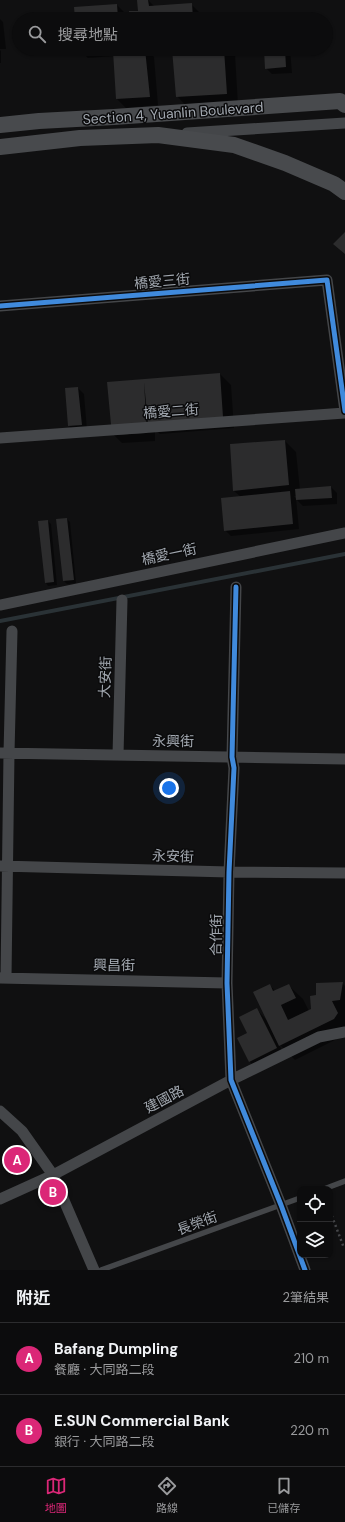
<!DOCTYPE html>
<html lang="zh-TW">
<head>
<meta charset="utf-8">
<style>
  body { margin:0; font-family:"DM Sans","Noto Sans TC",sans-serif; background:#1a1a1b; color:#f1f3f6 }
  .controls { position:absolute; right:12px; bottom:12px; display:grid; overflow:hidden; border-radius:8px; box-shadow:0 1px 3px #0004 }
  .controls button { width:36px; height:36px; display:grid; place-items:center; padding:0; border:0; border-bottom:1px solid #2c2c2e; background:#0c0c0d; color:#f1f3f6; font:20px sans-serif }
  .you { position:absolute; left:169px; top:788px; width:14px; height:14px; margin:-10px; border:3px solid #fff; border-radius:50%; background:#1a73e8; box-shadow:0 0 0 6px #1a73e833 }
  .badge { display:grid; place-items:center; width:26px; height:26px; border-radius:50%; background:#db2777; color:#fff; font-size:13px; font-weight:700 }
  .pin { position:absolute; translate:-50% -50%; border:2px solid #fff; box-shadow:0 1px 4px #0006 }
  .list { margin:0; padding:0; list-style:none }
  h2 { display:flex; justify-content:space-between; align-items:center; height:52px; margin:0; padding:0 16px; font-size:17px }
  h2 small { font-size:13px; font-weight:400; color:#9a9b9d }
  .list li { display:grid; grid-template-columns:26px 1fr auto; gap:12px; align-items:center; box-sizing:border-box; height:72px; padding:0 16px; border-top:1px solid #2c2c2e }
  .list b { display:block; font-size:15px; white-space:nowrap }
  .list p { margin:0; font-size:13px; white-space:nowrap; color:#9a9b9d }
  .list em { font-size:13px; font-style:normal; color:#9a9b9d }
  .icon { flex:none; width:22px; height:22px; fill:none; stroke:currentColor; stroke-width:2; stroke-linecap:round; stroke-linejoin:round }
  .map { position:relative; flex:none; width:345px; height:1270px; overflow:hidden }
  .search { position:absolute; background:#0c0c0d; box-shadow:0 1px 3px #0004; left:12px; right:12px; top:12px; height:44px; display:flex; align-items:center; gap:10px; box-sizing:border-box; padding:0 14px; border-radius:22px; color:#9a9b9d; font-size:15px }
  .sheet { height:196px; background:#0c0c0d }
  nav { display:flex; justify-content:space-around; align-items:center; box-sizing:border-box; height:56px; border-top:1px solid #2c2c2e; background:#0c0c0d; font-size:11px; color:#9a9b9d }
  nav a { display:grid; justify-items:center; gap:2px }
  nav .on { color:#db2777 }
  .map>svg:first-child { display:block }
</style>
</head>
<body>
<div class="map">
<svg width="345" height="1270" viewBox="0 0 345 1270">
  <rect width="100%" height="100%" fill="#101011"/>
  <path fill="#0007" d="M148,0L155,7L191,4L200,13L201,19H130Z
    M117,5L126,14V19H76Z
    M0,19L3,22L6,49H0Z
    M79,49H128V50L148,49L146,50L154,57L158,105L126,108L117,99L114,56L88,58Z
    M173,49H229L235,54L238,105L188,108L177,96Z
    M265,49H290L292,73L272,74L266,68Z
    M0,50L1,51V63H0Z
    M220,374L231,385L234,428L160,434L155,429V441L122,443L113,434L108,383Z
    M78,388L84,394L87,430L75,432L69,426Z
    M285,441L296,452L300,490L331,487L337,493V504L303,506L297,500V496H294L296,498L299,529L231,536L225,530L241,497L234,491L231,444Z
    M67,519L70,522L76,583L67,584L64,581L58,520Z
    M48,521L51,524L57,585L48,586L46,583Z
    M342,983L345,986V1035L295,1060L279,1044L285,1057L258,1070L249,1061L248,1034L257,1010L267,1020L270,985L275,991L288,985L303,999L309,1011L312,1009L317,995Z"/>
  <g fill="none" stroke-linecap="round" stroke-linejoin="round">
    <path stroke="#2a3236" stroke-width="4" d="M0,621L345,554"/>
  </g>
  <path fill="#2c2c2d" d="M137,0H148L149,6L192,3L193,19H129V11H138Z
    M117,4L118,19H75L74,7Z
    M129,49H145L150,97L116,99L113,51Z
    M172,49H224L227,94L176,97Z
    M264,49H285L286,67L265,69Z
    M345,232V254L333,244Z
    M220,373L223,417L148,424L144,382L147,433L112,435L107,382Z
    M78,387L82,425L68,426L65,388Z
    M285,440L289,485L233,491L230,444Z
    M331,486L332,498L296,500L295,489Z
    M290,491L293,524L224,531L221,498Z
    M67,518L74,580L63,581L56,519Z
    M48,520L54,582L45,583L38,521Z
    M343,982L340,1000L332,1001L338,1013L334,1019L279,1046L253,992L270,984L273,991L289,984L296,998L281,1005L288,1020L311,1009L310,996L316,995V983Z
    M257,1008L277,1048L249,1062L237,1038L247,1033L239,1017Z"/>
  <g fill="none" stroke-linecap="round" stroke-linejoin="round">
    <path stroke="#46474a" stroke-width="2.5" stroke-dasharray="2 3" stroke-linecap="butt" d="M330,1211L344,1248"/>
    <path stroke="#444649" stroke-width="5.5" d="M324,1189L345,1181
      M101,1270L300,1198"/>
    <path stroke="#444649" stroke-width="11" d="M187,133L345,123
      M0,306L327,280L345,411
      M0,438L345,413
      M236,587L232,757L234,768L229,872L227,983L231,1080L281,1205L305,1270
      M0,605L345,533
      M0,753L345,759
      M118,755L122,600
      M0,866L229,872L345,873
      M0,978L227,983
      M6,978L9,753L12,631
      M0,1111L22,1131L53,1175L94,1270
      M0,1199L53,1175L231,1080L319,1037L345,1032"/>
    <path stroke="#484a4d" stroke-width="16" d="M0,125L39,121L114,117L340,101L345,105
      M0,147L80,138L158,135L234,145L285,163L334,184L345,192"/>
    <g stroke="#0b0b0c" stroke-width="8">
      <path id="cycleway" d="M0,306L327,280L345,411
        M236,587L232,757L234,768L229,872L227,983L231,1080L281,1205L305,1270"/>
    </g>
    <use href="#cycleway" stroke="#408adc" stroke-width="5"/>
  </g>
  <g text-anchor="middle" stroke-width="3" stroke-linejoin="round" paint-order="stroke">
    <g font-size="14" fill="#a2a8b0" stroke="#0b0b0c">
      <text transform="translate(173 113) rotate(-4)" y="5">Section 4, Yuanlin Boulevard</text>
      <text transform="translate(162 281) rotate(-5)" y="5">橋愛三街</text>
      <text transform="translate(171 411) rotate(-4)" y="5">橋愛二街</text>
      <text transform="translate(169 554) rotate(-12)" y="5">橋愛一街</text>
      <text transform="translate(105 677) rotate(-88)" y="5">大安街</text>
      <text transform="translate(173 741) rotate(1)" y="5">永興街</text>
      <text transform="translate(173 856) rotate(2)" y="5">永安街</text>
      <text transform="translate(216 935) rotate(-89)" y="5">合作街</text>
      <text transform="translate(114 965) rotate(1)" y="5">興昌街</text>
      <text transform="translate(164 1099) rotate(-28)" y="5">建國路</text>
      <text transform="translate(197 1223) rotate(-20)" y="5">長榮街</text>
    </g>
  </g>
</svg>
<div class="controls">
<button><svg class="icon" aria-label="locate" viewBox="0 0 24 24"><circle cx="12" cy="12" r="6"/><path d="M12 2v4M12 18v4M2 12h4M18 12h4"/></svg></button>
<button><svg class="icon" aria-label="layers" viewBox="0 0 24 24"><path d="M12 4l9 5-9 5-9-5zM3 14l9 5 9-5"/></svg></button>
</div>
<div class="you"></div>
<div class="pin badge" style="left:17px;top:1160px">A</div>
<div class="pin badge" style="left:53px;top:1192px">B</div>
<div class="search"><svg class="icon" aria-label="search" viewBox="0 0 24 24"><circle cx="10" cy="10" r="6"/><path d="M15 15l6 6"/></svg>搜尋地點</div>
</div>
<section class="sheet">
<h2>附近<small>2筆結果</small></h2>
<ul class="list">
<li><span class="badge">A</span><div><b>Bafang Dumpling</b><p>餐廳 · 大同路二段</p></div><em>210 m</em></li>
<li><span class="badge">B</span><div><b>E.SUN Commercial Bank</b><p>銀行 · 大同路二段</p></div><em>220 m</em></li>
</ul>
</section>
<nav>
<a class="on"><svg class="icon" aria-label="map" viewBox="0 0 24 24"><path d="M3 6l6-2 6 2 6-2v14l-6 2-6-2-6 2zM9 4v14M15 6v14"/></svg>地圖</a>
<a><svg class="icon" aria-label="directions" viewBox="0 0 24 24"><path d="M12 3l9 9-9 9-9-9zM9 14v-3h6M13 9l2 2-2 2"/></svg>路線</a>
<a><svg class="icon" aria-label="saved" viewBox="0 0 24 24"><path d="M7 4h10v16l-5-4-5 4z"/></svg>已儲存</a>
</nav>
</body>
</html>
